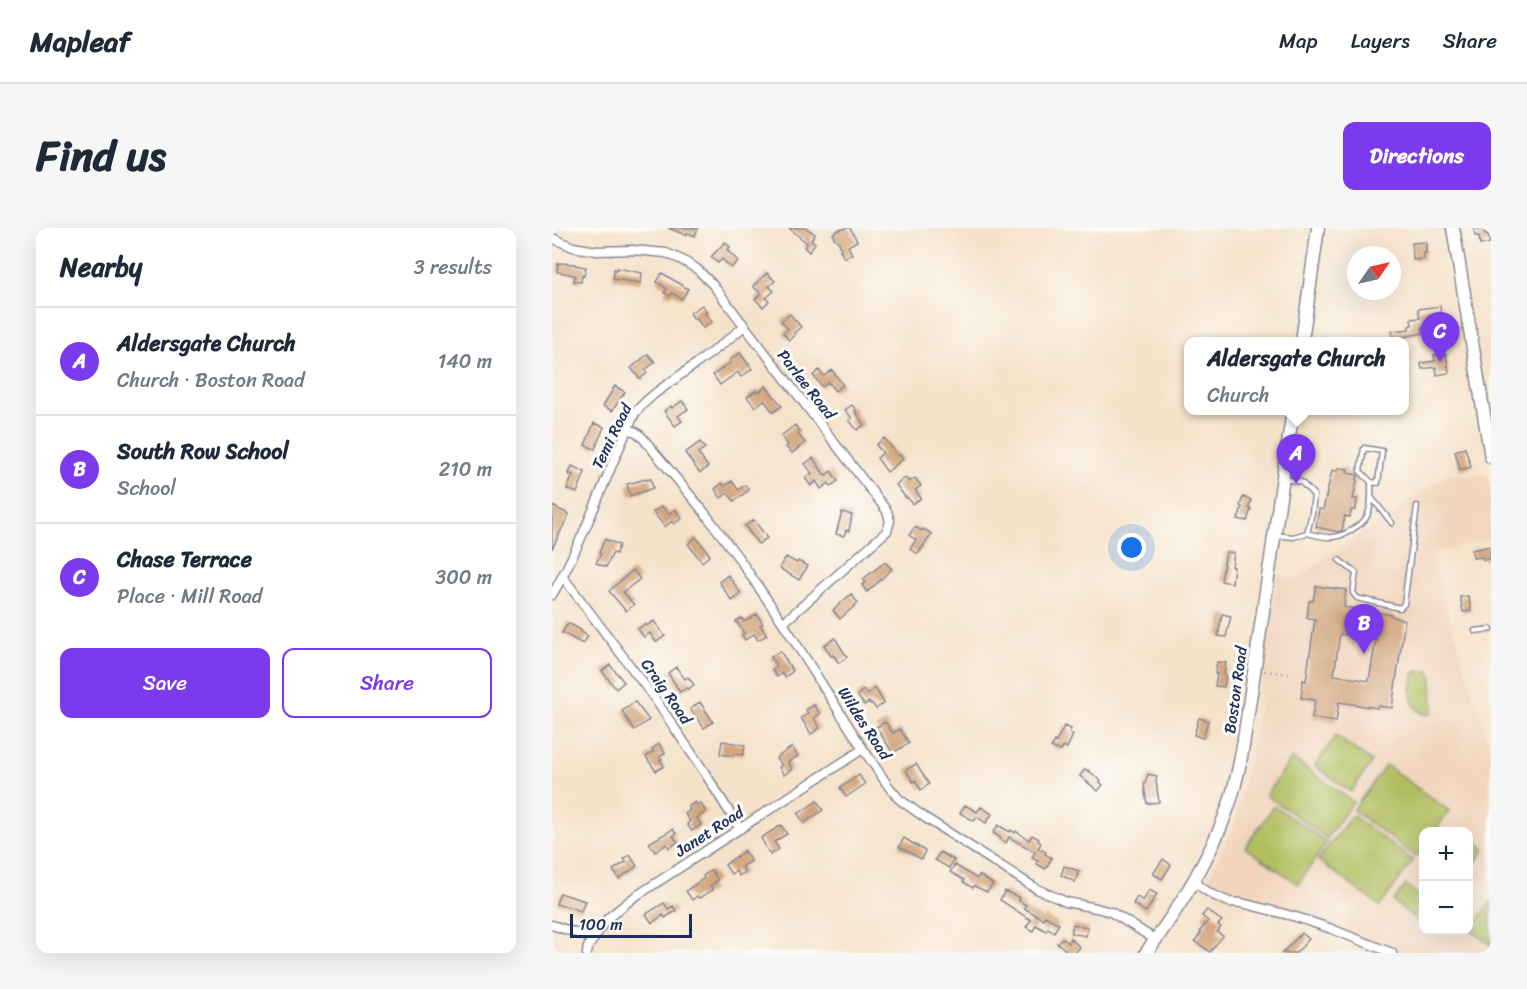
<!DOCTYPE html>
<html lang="en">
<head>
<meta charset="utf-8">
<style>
  body { margin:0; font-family:Sriracha,sans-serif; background:#f6f6f7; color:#1f2937 }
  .controls { position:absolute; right:18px; bottom:18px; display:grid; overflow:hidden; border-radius:12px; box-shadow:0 6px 24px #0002 }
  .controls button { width:54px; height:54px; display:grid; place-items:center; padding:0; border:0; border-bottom:2px solid #e0e1e3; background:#fff; color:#1f2937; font:30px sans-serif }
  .compass { position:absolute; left:795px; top:18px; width:54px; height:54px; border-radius:50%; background:#fff; box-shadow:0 6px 24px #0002; rotate:56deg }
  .scale { position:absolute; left:18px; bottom:15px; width:122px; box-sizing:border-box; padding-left:6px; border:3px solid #1b2f5e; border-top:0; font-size:16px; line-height:21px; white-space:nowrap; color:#1b2f5e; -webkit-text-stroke:4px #fdfcf7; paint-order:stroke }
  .you { position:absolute; left:580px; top:320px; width:21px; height:21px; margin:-15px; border:4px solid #fff; border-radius:50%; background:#1a73e8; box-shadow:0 0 0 9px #1a73e833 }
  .badge { display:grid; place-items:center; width:39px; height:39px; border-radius:50%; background:#7c3aed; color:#fff; font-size:20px; font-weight:700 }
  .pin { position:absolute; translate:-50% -50px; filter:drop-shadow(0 2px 3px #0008) }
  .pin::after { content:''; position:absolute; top:32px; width:21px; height:18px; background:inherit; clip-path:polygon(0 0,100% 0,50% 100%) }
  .popup { position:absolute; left:632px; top:109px; width:225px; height:78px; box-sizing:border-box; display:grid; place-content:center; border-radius:12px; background:#fff; filter:drop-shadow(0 2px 4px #0005); font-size:20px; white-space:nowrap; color:#747a83 }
  .popup b { font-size:22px; color:#1f2937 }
  .popup::after { content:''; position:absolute; left:50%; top:100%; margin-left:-12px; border:12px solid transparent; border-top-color:#fff }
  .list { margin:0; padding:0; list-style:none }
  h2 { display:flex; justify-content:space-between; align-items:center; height:78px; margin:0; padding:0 24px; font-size:26px }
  h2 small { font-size:20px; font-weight:400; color:#747a83 }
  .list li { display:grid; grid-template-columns:39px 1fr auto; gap:18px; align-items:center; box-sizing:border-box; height:108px; padding:0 24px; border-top:2px solid #e0e1e3 }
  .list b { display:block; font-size:22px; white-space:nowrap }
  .list p { margin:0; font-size:20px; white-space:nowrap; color:#747a83 }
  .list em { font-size:20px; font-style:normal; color:#747a83 }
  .actions { display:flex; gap:12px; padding:18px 24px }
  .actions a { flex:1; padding:14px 0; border:2px solid #7c3aed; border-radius:12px; text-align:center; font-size:21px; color:#7c3aed }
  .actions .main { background:#7c3aed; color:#fff }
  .map { position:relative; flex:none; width:939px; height:725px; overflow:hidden; border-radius:12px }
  header { display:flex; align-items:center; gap:36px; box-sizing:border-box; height:84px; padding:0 30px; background:#fff; border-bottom:2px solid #e0e1e3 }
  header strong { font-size:28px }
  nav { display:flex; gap:33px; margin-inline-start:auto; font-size:21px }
  .intro { display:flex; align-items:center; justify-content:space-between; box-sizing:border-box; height:144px; padding:0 36px }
  h1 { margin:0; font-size:42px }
  .button { padding:15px 27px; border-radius:12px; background:#7c3aed; color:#fff; font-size:21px; font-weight:700 }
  main { display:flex; gap:36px; padding:0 36px }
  aside { flex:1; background:#fff; border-radius:12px; box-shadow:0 6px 24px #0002 }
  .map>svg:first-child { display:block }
</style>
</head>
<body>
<header>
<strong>Mapleaf</strong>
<nav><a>Map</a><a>Layers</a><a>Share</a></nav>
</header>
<div class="intro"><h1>Find us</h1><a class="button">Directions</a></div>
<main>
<aside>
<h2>Nearby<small>3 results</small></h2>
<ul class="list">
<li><span class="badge">A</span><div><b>Aldersgate Church</b><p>Church · Boston Road</p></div><em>140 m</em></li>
<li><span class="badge">B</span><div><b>South Row School</b><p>School</p></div><em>210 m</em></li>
<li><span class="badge">C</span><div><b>Chase Terrace</b><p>Place · Mill Road</p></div><em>300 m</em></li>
</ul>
<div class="actions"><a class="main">Save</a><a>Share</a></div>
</aside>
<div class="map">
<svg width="939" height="725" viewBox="0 0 939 725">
  <rect width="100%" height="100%" fill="#fdfcf7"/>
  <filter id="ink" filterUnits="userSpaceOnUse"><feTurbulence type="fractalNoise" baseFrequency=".0167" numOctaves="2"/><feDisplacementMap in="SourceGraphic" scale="12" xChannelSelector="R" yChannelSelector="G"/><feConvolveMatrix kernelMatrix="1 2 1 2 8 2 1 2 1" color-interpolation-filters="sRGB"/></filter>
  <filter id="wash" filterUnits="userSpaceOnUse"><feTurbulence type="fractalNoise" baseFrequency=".008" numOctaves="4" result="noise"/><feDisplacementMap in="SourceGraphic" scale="24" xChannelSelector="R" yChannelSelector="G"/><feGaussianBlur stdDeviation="1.35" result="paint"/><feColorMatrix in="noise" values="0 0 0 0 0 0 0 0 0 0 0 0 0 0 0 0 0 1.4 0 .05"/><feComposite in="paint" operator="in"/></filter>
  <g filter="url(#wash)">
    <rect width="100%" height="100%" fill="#f5e2ca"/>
    <path fill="#f1d5bd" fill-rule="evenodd" d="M895,247L935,248L939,263V311L878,325L939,523V725H853L742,684L669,668L653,655L669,625L683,593L703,501L726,347L745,351ZM872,604H916V702H872Z"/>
    <path fill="#b1be60" stroke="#66765f" stroke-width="1.5" d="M866,443H877L880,447L881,484L877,487C855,483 858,461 862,445Z
      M784,508L820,534L799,564L763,538Z
      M740,530L801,574L775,610L714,567Z
      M834,537L897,583L883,603L872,604L871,619L864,629L801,582Z
      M722,578L775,614L746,656L693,619Z
      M800,587L861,633L828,678L766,632Z
      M917,608L933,621L920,638L917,635Z
      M854,657L871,671V697L841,673Z
      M939,674V717L919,702Z"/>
    <g id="blocks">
      <path fill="#d2a57e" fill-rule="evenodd" d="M116,0H146L143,8L135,5L134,7Z
        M237,0H254L263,6L259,12L263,15L257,24L252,19L255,15Z
        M294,0H298L305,13L296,18L300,26L292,30L288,22L290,21L286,13L282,10L281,6L284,3Z
        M922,0H932L933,6H936L938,15L928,17L927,8H923Z
        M173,14L178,19L175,22L186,33L179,40L170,31L166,35L159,29Z
        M874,14V25H872V31L861,32L860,15Z
        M6,35L23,36V37L34,39L32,48L30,47L29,54L22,53L23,47L5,44Z
        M65,40L90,45L89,55L61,51L62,41L65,42Z
        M110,45L136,61L130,71L120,65L118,68L112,65L115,61L105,54Z
        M215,45L223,53L217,58L222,63L214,70L217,73L211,79L203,71L209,66L201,58Z
        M150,77L155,84L153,85L160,94L151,100L144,90L142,91L138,85Z
        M888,78L890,94L870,99L871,105L841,111L840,103L857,101V98L860,97L859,91L868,90L866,81Z
        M238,86L249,99L242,105L243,107L237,112L231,105L236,101L229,93Z
        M188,125L200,141L189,149L186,144L168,157L161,147L179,134L178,132Z
        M96,126L103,134L93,142L95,145L88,151L79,140Z
        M894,126L897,145L885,147L884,139L870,141L869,135L883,133L882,127Z
        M267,142L272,148L280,142L291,157L283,163L276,154L270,159L261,147Z
        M63,158L73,164L60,183L51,178Z
        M214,158L230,178L221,184L212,172L203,179L195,169L205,162L207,164Z
        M130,173L136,181L126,188L130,193L123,198L112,183L119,178L120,180Z
        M300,177L304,182L303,183L312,197L305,202L297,192L300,190L293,182Z
        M42,195L52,199L43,221L33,217Z
        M243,197L248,204L246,206L253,215L240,225L234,219L236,217L229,208Z
        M332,210L346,227H348L351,231L335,244L325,230L331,225L324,217Z
        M148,214L153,220L146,225L156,239L148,245L133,225Z
        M913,220L919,239L908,242L903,223Z
        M261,230L272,246L274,247L279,243L286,253L279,258L277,255L269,261L264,253L259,258L253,250L260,245L253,236Z
        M20,238L33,244L25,265L15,261L21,247L17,246Z
        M786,240L796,241L795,245L806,247L801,271H805L804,280L803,282H799L798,289L793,288L790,302L787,304L764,299L767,281L771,282L780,242L786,243Z
        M353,250L357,254L363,250L369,258L363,262L369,270L361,276L355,269L354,270L344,257Z
        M94,251V252L99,251L101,260L78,268L75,256Z
        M180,253L186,262L193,257L197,262L182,273L176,265L169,270L163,261L170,255L172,258Z
        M691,269L699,272L697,280L699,281L695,293L686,291L690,279L688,278Z
        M0,278L17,286L0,321Z
        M110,278L117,286L123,281L130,290L122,296L120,293L113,299L101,284Z
        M290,284L300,287L297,303L294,302L292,308L284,306Z
        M202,292L215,310L206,316L193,298Z
        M363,299L370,303L371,301L380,306L366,326L358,321L364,312L357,307Z
        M144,309L158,327L150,334L136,316Z
        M53,311L67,317L64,326L61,325L54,339L44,335L49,326L47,325Z
        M939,318V330L931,332V329L921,330L920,322Z
        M674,324L682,325L680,339H682L680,355L669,353Z
        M234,329L245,335L246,333L256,338L247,352L227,340Z
        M333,334L340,341L315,364L310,357L314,354L311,351Z
        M81,342L88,351L71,364L82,377L74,383L57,363Z
        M176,347L189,366L180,373L167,354Z
        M764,358L794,362L792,379L839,387V388L843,389V390L853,392L840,480L826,478L825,480L787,474L784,494L760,490L763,472L749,470L751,452L754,453L763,391L755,390L757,373H761ZM788,406L824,411L817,453L782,447Z
        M299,366L306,375L288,391L281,382Z
        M916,368L919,381L918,383L911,384L908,369Z
        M205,386L211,396L208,397L215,407L206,412L202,406L193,412L190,407L192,405L184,393L190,390L192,394Z
        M670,386L679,388L674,409L666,408Z
        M102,393L113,408L104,414L98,405L92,409L86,401L93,396L94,398Z
        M16,395L29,402L28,403L36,408L31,416L10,405Z
        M283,410L295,429L287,435L281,427L279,428L272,417Z
        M228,423L241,443L233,449L230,445L225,449L220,442L225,438L219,429Z
        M665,434L674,435L672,446L674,447L672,459L663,458L665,446H663Z
        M58,437L72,454L64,461L50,443Z
        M124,439L133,451L136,449L142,457L136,461L134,460L128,464L116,445Z
        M323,460L332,475L324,481L320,475L318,476L317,474L312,477L305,467L312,462L315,466Z
        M83,474L97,492L82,502L70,483Z
        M148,474L161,494L152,500L138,481Z
        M262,477L268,486L262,490L268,500L259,506L249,490L256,485L254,482Z
        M647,490L656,493L651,510L642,507Z
        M333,494L341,505L348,501L357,515L341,525L324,499Z
        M512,498L519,501L517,505L521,507L515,520L512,518L509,523L499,519L502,513L504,514Z
        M170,513L193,517L191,527L182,526L181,528L168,526Z
        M107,516L113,525L108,529L110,531L108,532L112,538L104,543L94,529L102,523L100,521Z
        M240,519L246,528L236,534L240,541L232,547L227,539L230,537L224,530Z
        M364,536L377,556L369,562L363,552L361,554L354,542Z
        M533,541L536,543V542L549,553L548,554L551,557L546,563L528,548Z
        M596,546L605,548L604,553L607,574L595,576L592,558Z
        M307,547L313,556L294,569L288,560Z
        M265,573L271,582L252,595L246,586Z
        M143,574L145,577L148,575L154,584L145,590L149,597L140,603L135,596L138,593L133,586L138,582L136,579Z
        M413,577L425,584L429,579L440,586L434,595L425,589L422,593L408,585Z
        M229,597L235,606L222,614L227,621L218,627L209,610Z
        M446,597L458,604L459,602L463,605L464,603L477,612L480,607L487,611L486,613L489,615L486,620L494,624L493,626L500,630L493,641L485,636L486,633L480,630L483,624L457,609L454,615L448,611L449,610L441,605Z
        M121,601L124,606L121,608L126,614L117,620L115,616L103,624L97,615Z
        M352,610L373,623L369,631L347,619Z
        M192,623L199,633L190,639L193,644L187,648L184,643L179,646L173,637Z
        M388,624L402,632L397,640L383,632Z
        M78,627L85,638L67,651L61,642L74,634L72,631Z
        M611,631L619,637L610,651L601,646Z
        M403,637L425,651L427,647L441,656L435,664L422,658L421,660L411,654L412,652L398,644Z
        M512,638L527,643L523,654L509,647Z
        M159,642L166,652L158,658L161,662L147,670L145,668L140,672L134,663L152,650L151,648Z
        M597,662L605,666L594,684L581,676L585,669L591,673Z
        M453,663L468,670L467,673L474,677L472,680L491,691L493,688L507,696L502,704L496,700L494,703L484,697L481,703L474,699L479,692L448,672Z
        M8,665L33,673L29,683L11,677L10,678L4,676Z
        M112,675L116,681L121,678L124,683L113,690L111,687L100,695L94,686Z
        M655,682L670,693L666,697L669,699L665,704L671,708L658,724L643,713L649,705L648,703L656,693L650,688Z
        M521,696L536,699L534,708L519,705Z
        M750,705L757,711L744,725H730Z
        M510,710L517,715L518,710L528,719L523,725H511L514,722L505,715Z"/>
    </g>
  </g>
  <g filter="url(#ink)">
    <use href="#blocks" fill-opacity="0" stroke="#888894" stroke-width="1.5"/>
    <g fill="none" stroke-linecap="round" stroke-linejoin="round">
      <g stroke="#888894" stroke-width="7">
        <path id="lane" d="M819,269L840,295
          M755,305C776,311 788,312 805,298C811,295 815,290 817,283C820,275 819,263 819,254L826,255L830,223L812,220L808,243L819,254
          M723,307L741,309L755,305L760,285L762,267L749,254L732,251
          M787,332L804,345L801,365L805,370L848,380L852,376L865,278
          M923,403L939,401"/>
      </g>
      <g stroke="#888894" stroke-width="11">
        <path id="street" d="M0,10L21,19L45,23L81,22L114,25L130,32L145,41L161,57L335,283L338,293L335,303L231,395
          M75,201L84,204L90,209L152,284L188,332L231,395L311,521L337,559L347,571L372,589L485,661L514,674L544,680L559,684L604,712
          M11,349L103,471L153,545L188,601
          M0,367C34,309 54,245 83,185C94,171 109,161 123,151C146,134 170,118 191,99
          M641,654L661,667L677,674L690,675L744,689L777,700L840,725
          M0,697L42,711
          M35,725L36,719L56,690L81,670L311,521"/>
      </g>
      <g stroke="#888894" stroke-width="15">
        <path id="secondary" d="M901,0L939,229
          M750,113L766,0
          M594,725C625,683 656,634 674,585C682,564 687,541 691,518L741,182"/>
      </g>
      <path stroke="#888894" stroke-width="1.5" stroke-dasharray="1.5 4.5" stroke-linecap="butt" d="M712,443L741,446"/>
      <use href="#lane" stroke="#fff" stroke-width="4"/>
      <use href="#street" stroke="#fff" stroke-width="8"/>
      <use href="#secondary" stroke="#fff" stroke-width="12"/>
    </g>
  </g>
  <g text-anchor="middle" stroke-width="6" stroke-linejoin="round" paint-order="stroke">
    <g font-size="16" fill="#1b2f5e" stroke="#fdfcf7">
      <text transform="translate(255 156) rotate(52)" y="6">Parlee Road</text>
      <text transform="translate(59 208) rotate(-64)" y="6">Temi Road</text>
      <text transform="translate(683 462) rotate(-82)" y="6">Boston Road</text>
      <text transform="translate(115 463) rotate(55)" y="6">Craig Road</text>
      <text transform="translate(313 495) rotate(57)" y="6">Wildes Road</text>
      <text transform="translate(157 603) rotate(-33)" y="6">Janet Road</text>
    </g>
  </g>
</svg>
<div class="controls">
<button>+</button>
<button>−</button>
</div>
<svg class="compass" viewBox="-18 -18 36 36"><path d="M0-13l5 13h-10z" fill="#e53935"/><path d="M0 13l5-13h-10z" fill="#747a83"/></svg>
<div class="scale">100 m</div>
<div class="you"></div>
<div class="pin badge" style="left:744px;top:256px">A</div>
<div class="popup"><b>Aldersgate Church</b>Church</div>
<div class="pin badge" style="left:812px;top:426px">B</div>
<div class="pin badge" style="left:888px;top:134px">C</div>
</div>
</main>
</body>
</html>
